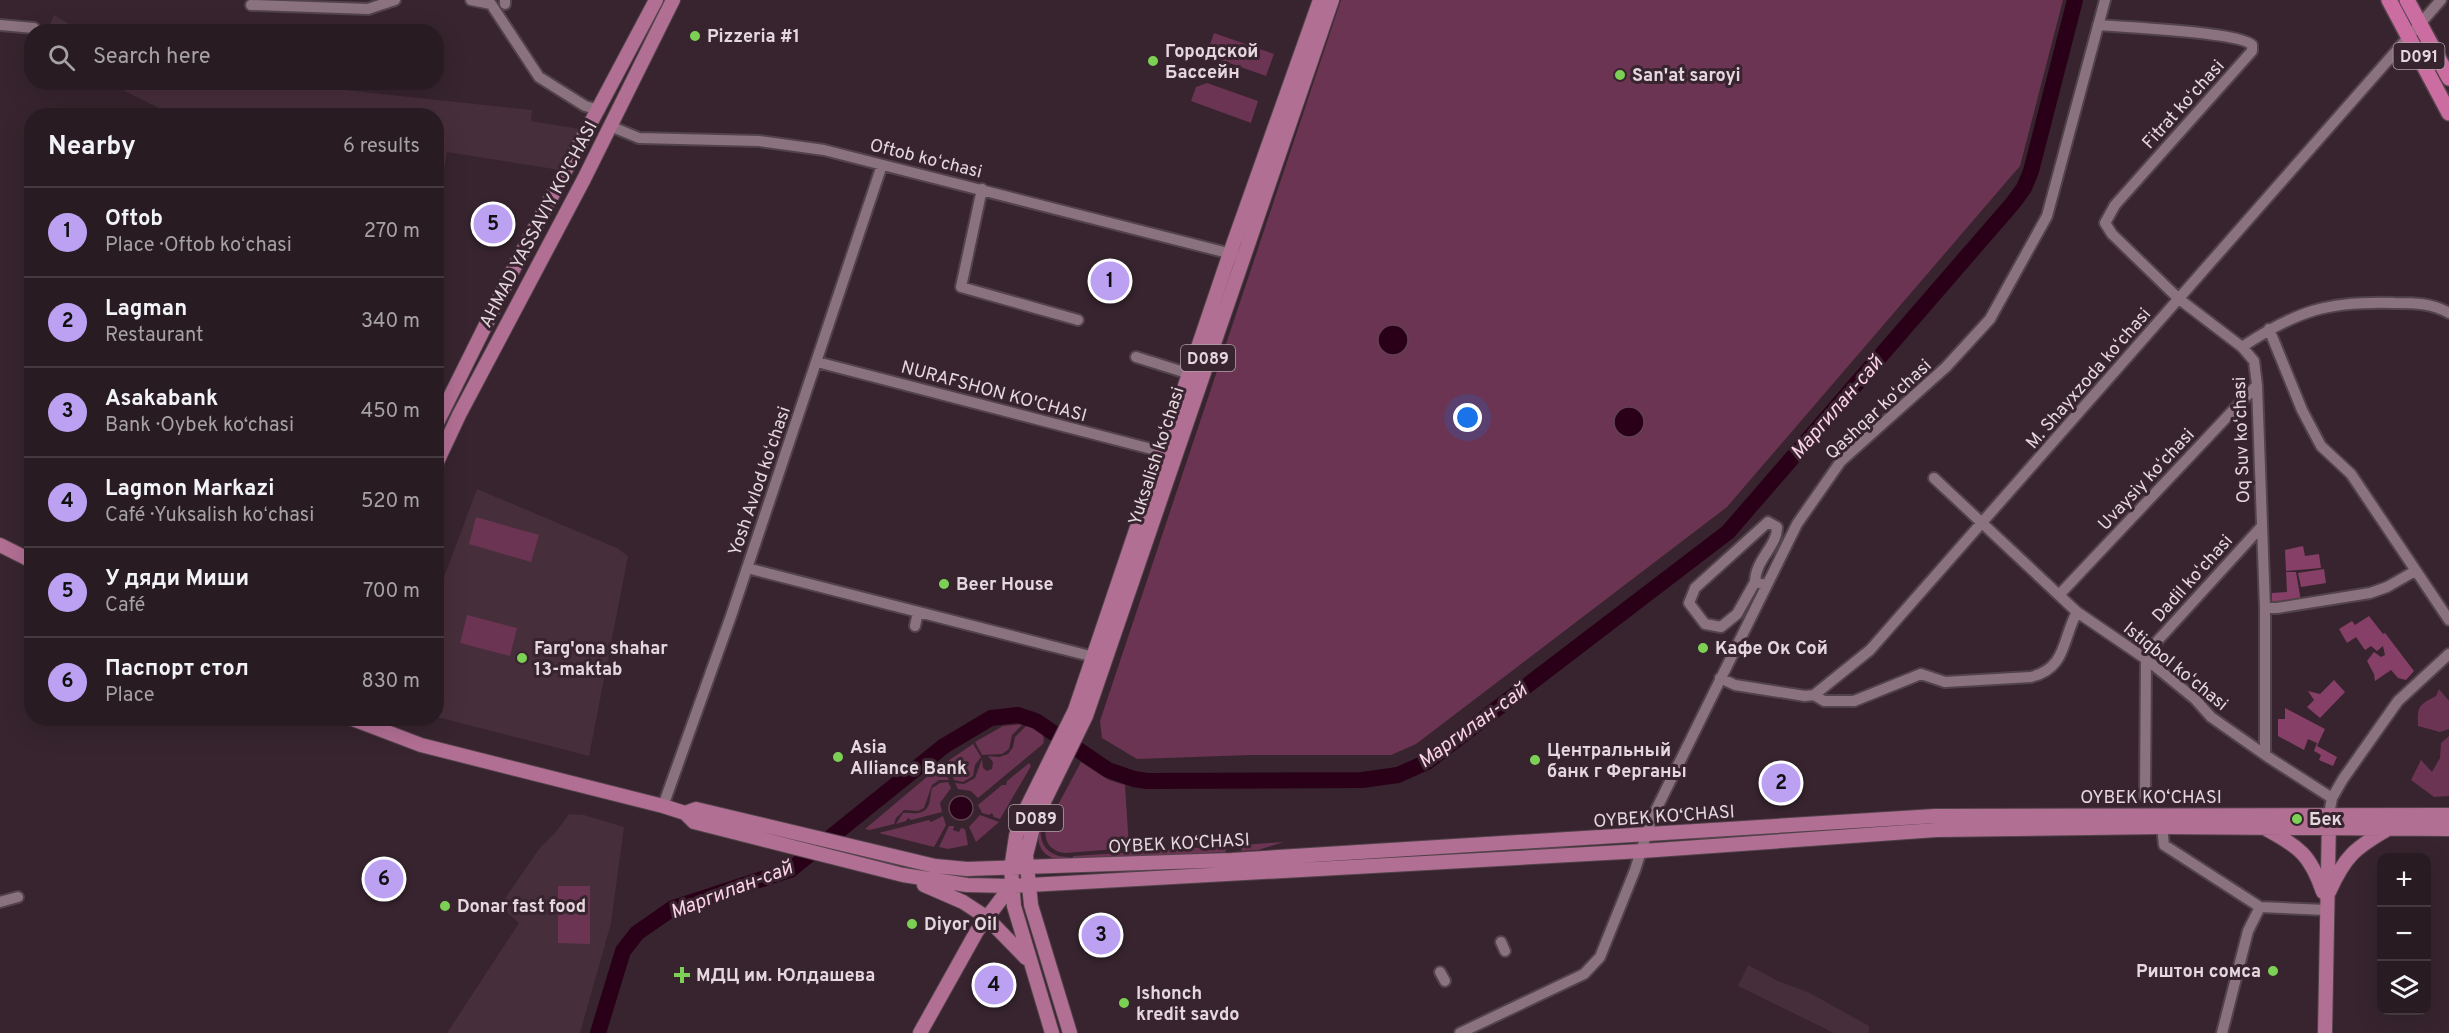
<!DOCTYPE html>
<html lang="en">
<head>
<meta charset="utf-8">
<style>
  body { margin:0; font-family:Overpass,sans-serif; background:#35282f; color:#f1f3f6 }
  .controls { position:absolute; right:18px; bottom:18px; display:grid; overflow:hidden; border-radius:12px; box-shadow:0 6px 24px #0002 }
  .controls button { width:54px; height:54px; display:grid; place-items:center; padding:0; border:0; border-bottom:2px solid #453940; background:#291b22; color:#f1f3f6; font:30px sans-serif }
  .you { position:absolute; left:1468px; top:418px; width:21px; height:21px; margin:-15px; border:4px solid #fff; border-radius:50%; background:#1a73e8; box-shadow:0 0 0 9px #1a73e833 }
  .badge { display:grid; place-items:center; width:39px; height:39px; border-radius:50%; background:#bca0f2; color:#111; font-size:20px; font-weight:700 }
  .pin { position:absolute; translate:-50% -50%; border:3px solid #fff; box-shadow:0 2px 6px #0006 }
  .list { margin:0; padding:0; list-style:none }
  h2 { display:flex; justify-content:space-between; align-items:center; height:78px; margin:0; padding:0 24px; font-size:26px }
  h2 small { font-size:20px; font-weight:400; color:#a5a1a5 }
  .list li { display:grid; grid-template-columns:39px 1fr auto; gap:18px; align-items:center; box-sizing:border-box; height:90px; padding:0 24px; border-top:2px solid #453940 }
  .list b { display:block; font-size:22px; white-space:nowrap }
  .list p { margin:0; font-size:20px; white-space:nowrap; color:#a5a1a5 }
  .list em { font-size:20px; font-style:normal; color:#a5a1a5 }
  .icon { flex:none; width:33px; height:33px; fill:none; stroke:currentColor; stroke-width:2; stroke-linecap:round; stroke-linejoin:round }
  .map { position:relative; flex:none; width:2449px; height:1033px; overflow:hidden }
  .search { position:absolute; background:#291b22; box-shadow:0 6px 24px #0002; left:24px; top:24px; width:420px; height:66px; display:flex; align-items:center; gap:15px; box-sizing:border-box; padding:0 21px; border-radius:24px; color:#a5a1a5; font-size:22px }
  .panel { position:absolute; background:#291b22; box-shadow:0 6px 24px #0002; left:24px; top:108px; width:420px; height:618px; border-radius:24px }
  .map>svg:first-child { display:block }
</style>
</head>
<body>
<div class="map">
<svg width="2449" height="1033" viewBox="0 0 2449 1033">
  <rect width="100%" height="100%" fill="#37242e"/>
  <path fill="#472e3b" d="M54,15L81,31H47Z
    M109,83H280L532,110L531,121L580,129L560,170L447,152L444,169L437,168L436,116L173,115Z
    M477,489L617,548L628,556L589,756L437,717L436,599Z
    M569,814L584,815L624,827L611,923L580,1033H447L519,923L500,906L539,849L556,832Z
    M1748,965L1778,981L1808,992L1869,1026V1033H1834L1738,986Z"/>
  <path fill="#6b3452" d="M1341,0H2063L2020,166L1727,507L1416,744L1391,755H1251L1137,759L1102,738L1100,721Z
    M1214,33L1274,54L1266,76L1215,58L1209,47Z
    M1207,83L1258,101L1251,123L1191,101L1196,87Z
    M476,517L539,535L531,562L469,544Z
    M467,615L517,628L510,656L460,643Z
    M2439,689L2449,701V729L2440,732L2418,726C2417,706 2419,705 2436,696Z
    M1023,724L1012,735L1009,749L1002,754L982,755L975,742L1003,726Z
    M1027,725C1036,728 1047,733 1043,744L978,798L971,791L958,789L955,783L964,784L975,778L982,759L983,768L987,771L992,769L993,762L988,756L999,757L1008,754L1013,747L1015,737Z
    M2449,736V796L2434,797L2411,780L2421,760L2432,772L2440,758L2441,743Z
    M973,744L981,757L975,765L973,776L963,782L954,780L948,761Z
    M1081,762L1109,780L1125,785L1129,848L1066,853C1051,852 1043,842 1046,827Z
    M1029,763L1031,766L1000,819L994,817L992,813L989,815L982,813L978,805L1002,785H1006L1007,781Z
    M941,765L949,780H939L932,785L924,808L918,811L904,810L896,818L894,824L870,830L865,829Z
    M940,783L948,782L951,788L940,803L942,812L911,820L908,818L906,821L896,824L903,813C908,812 913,814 918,813C932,811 929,798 932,788Z
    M980,815L999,822L976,842L969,827Z
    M943,816L946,825L934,847L879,833L929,820L931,822Z
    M1039,822L1042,823C1037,842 1047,857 1068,857V861C1042,859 1035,847 1039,822Z
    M949,826H954L953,830L959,832L961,828L965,829L968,845L948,849L939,847Z
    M1284,842L1258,850L1241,851L1242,845Z
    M1225,846L1227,849L1225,852L1073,861V856Z
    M558,886H590V944L558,943Z"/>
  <path fill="#864067" d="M2303,546L2305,556L2319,554L2321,568L2286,571L2285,550Z
    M2324,569L2326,583L2301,587L2298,573Z
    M2286,572H2296L2301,601L2272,605V593L2287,592Z
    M2369,616L2383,634L2385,633L2414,671L2406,680L2398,678L2391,670L2375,681L2374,674L2367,661L2374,652L2381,657L2385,655L2383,646L2377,651L2371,646L2365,650L2356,637L2347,643L2339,629L2352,621L2355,625Z
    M2334,680L2345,692L2320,718L2307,707L2314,700L2308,691L2320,694Z
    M2285,708L2325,729L2317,746L2337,757L2333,766L2319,760L2321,755L2314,751L2317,743L2308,739L2304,750L2278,736V719H2285Z"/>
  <path fill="#2a0019" stroke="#624054" stroke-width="1.5" d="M1378 340a15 15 0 1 1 30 0a15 15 0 1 1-30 0Z
    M1614 422a15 15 0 1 1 30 0a15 15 0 1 1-30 0Z
    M949 808a12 12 0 1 1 24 0a12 12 0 1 1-24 0Z"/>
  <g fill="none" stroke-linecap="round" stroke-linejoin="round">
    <path stroke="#2a0019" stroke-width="16" d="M598,1033L623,951L637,933L673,908L790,870L944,746L991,718L1018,715L1036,721L1108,770L1134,779L1147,781L1362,780L1398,775L1427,762L1728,532L2013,203L2024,188L2031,171L2075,0"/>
    <g stroke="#52424a" stroke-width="14">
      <path id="minor" d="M471,0L491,4L539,77L585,106L599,110
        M505,0V4
        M251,5L368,9L395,0
        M0,25L34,28
        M2098,25C2123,27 2240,32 2252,45V51L2115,205L2105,223L2112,234L2179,299L2242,347
        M610,126L639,138L759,141L824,150L1236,255
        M982,189L961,287L1078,320
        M2269,329L2302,410L2321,446L2351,474L2449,620
        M1136,357L1190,374
        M817,362L1163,452
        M1934,478L2077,612L2146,659L2195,699L2211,717L2268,757L2332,798
        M747,568L1094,657
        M1755,582C1755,560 1778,545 1777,527L1768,522L1695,588L1689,603L1705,624L1721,627L1737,614L1755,582L1766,585
        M2059,595L2257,385
        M2265,608H2277L2370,593L2387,587L2415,571
        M915,626L918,612
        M1720,678L1735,685L1805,696L1814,695L1870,650L2441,0
        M1814,695L1824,701H1854L1921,674L1945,682L2031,677C2067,668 2062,639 2077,612
        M2265,755V608L2257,385L2254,361L2242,347C2298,310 2328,301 2395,303C2414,303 2432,303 2449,313
        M2145,796L2146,659L2150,649L2261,527
        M663,806L731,616L882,165
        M2329,814L2332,798L2343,779L2398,701L2449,654
        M2162,827L2164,845L2260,907
        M0,902L18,897
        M1501,942L1505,951
        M1440,972L1445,981
        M1460,1033L1584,974L1600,957L1635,870L1651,820L1797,524L1841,461L1946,367L1990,319L2047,216L2105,0
        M2222,1033L2248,931L2260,907L2326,910"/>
    </g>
    <g stroke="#52424a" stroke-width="16">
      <path id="major" d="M436,425L521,254L656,0
        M436,464L459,415L584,179L673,0
        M0,545L32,561
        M350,718L421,745L663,806L685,813L694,822L903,875L967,885L1011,886L1642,851L1936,830L2162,827L2449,829
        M685,813L696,809L935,866L967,869L1232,860L1935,816L2449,815
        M2266,829C2300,848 2310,854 2323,892
        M924,885L963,902L986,917L1026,958
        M2329,892C2345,856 2355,848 2388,829
        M920,1033L977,931L1011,886
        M1052,1033L1014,906L1011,869L1016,836L1023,815L1075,710L1230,253L1320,0
        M1070,1033L1031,905L1026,855L1035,820L1086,716L1332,0
        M2325,1033L2329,819"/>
    </g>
    <g stroke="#52424a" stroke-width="18">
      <path id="highway" d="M2389,0L2449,113
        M2407,0L2449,78"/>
    </g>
    <use href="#minor" stroke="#8a727e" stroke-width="10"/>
    <use href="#major" stroke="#b26f94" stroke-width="14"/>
    <use href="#highway" stroke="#cc6da2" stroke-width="15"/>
  </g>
  <g fill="#7cd155" stroke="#37242e" stroke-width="2">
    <circle cx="695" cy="36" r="6"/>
    <circle cx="1153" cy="61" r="6"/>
    <circle cx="1620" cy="75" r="6"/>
    <circle cx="944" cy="584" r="6"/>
    <circle cx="1703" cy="648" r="6"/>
    <circle cx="522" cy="658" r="6"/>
    <circle cx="838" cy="757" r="6"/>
    <circle cx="1535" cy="760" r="6"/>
    <circle cx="2297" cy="819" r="6"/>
    <circle cx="445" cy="906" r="6"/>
    <circle cx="912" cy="924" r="6"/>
    <circle cx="2273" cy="971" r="6"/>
    <path d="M679 966h6v6h6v6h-6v6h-6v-6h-6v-6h6z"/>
    <circle cx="1124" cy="1003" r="6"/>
  </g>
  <g text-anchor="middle" stroke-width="6" stroke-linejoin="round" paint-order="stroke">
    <g fill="#37242e" stroke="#b1a1a9" stroke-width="1.5">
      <rect x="2393.5" y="43" width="51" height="26" rx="4.5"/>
      <rect x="1181" y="345" width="54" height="26" rx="4.5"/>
      <rect x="1009" y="805" width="54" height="26" rx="4.5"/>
    </g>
    <g font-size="16" font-weight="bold" fill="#e5d7de">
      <text x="2419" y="62">D091</text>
      <text x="1208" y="364">D089</text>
      <text x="1036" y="824">D089</text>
    </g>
    <g font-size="18" font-weight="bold" fill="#e5d7de" stroke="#37242e" text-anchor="start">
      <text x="707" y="42">Pizzeria #1</text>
      <text x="1165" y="57">Городской<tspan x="1165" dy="21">Бассейн</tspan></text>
      <text x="1632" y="81">San'at saroyi</text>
      <text x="956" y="590">Beer House</text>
      <text x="534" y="654">Farg'ona shahar<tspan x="534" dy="21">13-maktab</tspan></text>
      <text x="1715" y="654">Кафе Ок Сой</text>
      <text x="850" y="753">Asia<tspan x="850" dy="21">Alliance Bank</tspan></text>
      <text x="1547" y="756">Центральный<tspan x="1547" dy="21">банк г Ферганы</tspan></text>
      <text x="2309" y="825">Бек</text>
      <text x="457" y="912">Donar fast food</text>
      <text x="924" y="930">Diyor Oil</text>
      <text x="2261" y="977" text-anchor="end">Риштон сомса</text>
      <text x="696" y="981">МДЦ им. Юлдашева</text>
      <text x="1136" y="999">Ishonch<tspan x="1136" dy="21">kredit savdo</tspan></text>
    </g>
    <g font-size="18" fill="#e5d7de" stroke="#37242e">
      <text transform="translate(2183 104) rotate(-48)" y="6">Fitrat koʻchasi</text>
      <text transform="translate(926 158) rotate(14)" y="6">Oftob koʻchasi</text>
      <text transform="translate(538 224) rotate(-62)" y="6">AHMAD YASSAVIY KO'CHASI</text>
      <text transform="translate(2088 378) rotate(-49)" y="6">M. Shayxzoda koʻchasi</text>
      <text transform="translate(994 391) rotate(15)" y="6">NURAFSHON KO'CHASI</text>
      <text transform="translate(1878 409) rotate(-43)" y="6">Qashqar koʻchasi</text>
      <text transform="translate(2241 440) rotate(-92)" y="6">Oq Suv koʻchasi</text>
      <text transform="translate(1156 456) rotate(-72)" y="6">Yuksalish koʻchasi</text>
      <text transform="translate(2146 479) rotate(-47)" y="6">Uvaysiy koʻchasi</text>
      <text transform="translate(759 481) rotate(-71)" y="6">Yosh Avlod koʻchasi</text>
      <text transform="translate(2192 578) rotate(-48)" y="6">Dadil koʻchasi</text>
      <text transform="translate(2176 666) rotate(39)" y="6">Istiqbol koʻchasi</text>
      <text x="2151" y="803">OYBEK KO‘CHASI</text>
      <text transform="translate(1664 816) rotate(-4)" y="6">OYBEK KO‘CHASI</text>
      <text transform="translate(1179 843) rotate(-3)" y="6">OYBEK KO‘CHASI</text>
    </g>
    <g font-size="20" font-style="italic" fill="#fdd2e7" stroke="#37242e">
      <text transform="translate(1836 407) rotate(-49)" y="7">Маргилан-сай</text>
      <text transform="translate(1472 725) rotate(-36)" y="7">Маргилан-сай</text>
      <text transform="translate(731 889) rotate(-21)" y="7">Маргилан-сай</text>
    </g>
  </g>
</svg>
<div class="controls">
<button>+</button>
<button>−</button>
<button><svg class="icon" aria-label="layers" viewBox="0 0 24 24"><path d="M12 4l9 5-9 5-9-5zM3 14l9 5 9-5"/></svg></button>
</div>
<div class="you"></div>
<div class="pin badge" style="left:1110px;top:281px">1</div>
<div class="pin badge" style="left:1781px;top:783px">2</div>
<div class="pin badge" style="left:1101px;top:935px">3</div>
<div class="pin badge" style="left:994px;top:985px">4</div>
<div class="pin badge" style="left:493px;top:224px">5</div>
<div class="pin badge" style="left:384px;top:879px">6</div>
<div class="search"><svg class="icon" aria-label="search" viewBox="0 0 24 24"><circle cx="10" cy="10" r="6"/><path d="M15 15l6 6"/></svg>Search here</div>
<section class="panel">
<h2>Nearby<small>6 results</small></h2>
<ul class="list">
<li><span class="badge">1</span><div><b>Oftob</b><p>Place · Oftob koʻchasi</p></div><em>270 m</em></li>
<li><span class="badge">2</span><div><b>Lagman</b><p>Restaurant</p></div><em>340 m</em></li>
<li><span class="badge">3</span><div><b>Asakabank</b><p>Bank · Oybek ko‘chasi</p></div><em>450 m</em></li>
<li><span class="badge">4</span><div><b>Lagmon Markazi</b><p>Café · Yuksalish koʻchasi</p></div><em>520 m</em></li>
<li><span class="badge">5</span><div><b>У дяди Миши</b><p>Café</p></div><em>700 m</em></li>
<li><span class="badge">6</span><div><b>Паспорт стол</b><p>Place</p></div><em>830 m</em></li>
</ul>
</section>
</div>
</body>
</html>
